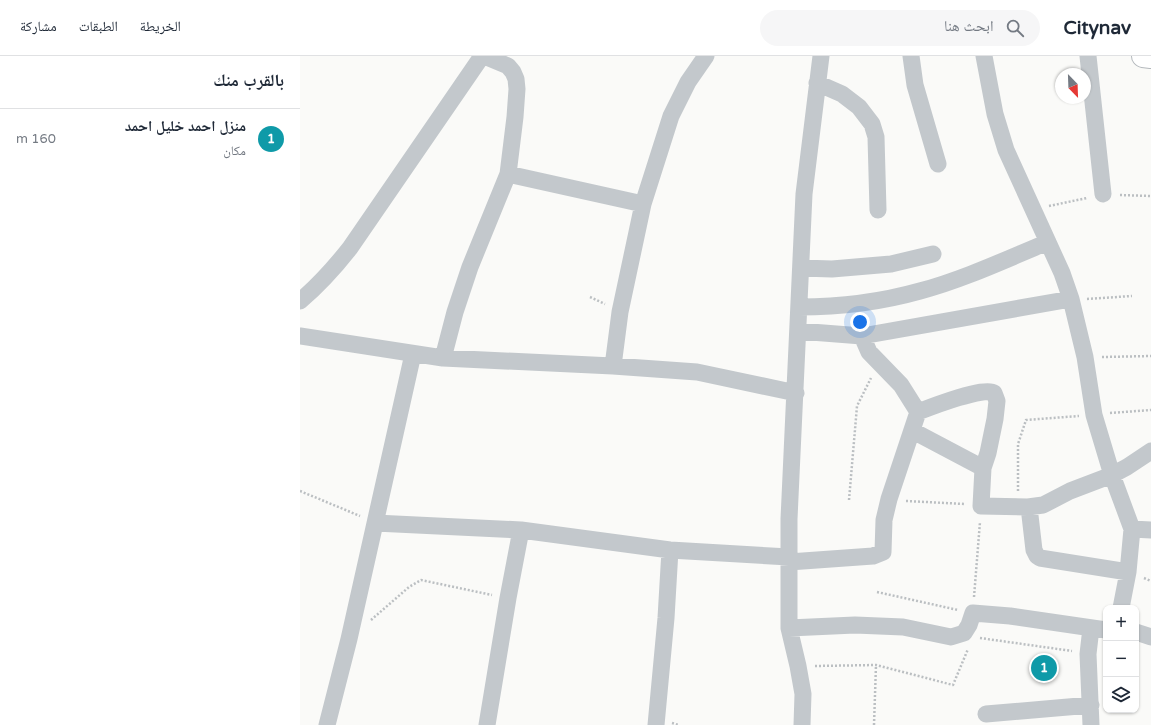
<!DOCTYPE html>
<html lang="ar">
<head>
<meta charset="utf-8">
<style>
  body { margin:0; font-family:"Varela Round","Noto Naskh Arabic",sans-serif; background:#f6f6f7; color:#1f2937; direction:rtl }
  .controls { position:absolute; right:12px; bottom:12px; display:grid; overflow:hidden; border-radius:8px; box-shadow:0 1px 3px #0004 }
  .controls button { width:36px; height:36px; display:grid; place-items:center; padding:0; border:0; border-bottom:1px solid #e0e1e3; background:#fff; color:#1f2937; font:20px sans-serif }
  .compass { position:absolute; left:755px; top:12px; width:36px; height:36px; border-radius:50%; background:#fff; box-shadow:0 1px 3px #0004; rotate:157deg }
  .you { position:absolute; left:560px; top:266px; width:14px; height:14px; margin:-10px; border:3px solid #fff; border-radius:50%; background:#1a73e8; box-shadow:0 0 0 6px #1a73e833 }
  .badge { display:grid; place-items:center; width:26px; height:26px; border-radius:50%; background:#e4572e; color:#fff; font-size:13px; font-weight:700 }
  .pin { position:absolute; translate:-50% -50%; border:2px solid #fff; box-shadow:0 1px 4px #0006 }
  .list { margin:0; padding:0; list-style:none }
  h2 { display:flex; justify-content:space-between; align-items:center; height:52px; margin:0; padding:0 16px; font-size:17px }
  h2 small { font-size:13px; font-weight:400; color:#747a83 }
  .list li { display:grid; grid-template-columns:26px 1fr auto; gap:12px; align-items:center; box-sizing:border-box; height:60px; padding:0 16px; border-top:1px solid #e0e1e3 }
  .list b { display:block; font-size:15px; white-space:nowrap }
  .list p { margin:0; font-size:13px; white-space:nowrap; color:#747a83 }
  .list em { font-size:13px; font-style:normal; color:#747a83 }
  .icon { flex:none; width:22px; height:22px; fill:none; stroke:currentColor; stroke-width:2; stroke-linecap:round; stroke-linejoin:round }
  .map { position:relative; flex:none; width:851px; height:669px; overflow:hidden; direction:ltr }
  header { display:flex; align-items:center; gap:24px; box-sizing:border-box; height:56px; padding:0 20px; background:#fff; border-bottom:1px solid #e0e1e3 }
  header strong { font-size:19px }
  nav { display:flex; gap:22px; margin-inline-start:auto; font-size:14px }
  .search { width:280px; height:36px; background:#f6f6f7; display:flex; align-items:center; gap:10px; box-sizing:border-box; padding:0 14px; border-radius:22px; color:#747a83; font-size:15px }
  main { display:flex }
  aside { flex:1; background:#fff }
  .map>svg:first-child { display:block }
</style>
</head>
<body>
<header>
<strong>Citynav</strong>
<div class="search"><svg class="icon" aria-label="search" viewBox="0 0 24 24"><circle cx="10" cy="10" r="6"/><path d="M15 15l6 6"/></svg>ابحث هنا</div>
<nav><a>الخريطة</a><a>الطبقات</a><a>مشاركة</a></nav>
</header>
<main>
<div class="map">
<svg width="851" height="669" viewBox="0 0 851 669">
  <rect width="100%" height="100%" fill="#fafaf8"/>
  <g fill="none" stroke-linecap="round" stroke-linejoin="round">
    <g stroke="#b4b9bd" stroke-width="24">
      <path id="trunk" d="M843,0L851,1"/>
    </g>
    <path stroke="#bbbfc2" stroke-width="2.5" stroke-dasharray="2 2" stroke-linecap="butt" d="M820,139L851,140
      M749,150L787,142
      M290,241L305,248
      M787,243L832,240
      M802,301L851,300
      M810,357L851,354
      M0,435L60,460
      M718,435V388L726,364L779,360
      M549,444L557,350L571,322
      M606,445L665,448
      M844,522L851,525
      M577,536L658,554
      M674,541L680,466
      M71,564L109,531L121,524L192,539
      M680,582L772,595
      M515,610L576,609L653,629L668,593
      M372,667L379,669
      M574,669L576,609"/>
    <path stroke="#c3c8cc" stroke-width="17" d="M611,0L615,29L638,108
      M684,0L695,58L706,94L762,217L771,243L785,301L794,359L812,419L832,473L828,516L821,552
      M788,0L803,138
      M517,27L542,38L559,51L572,68L576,81L578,154
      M208,118L343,148
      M501,212L532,213L591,208L633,198
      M0,245C19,229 35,211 50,192L182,0
      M499,251C539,251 581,246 620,235C662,224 707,203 748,186
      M498,275L562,280L771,243
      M0,280L143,302L313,310L397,316L496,337
      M143,302L155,256L170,211L208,118L215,61L217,33L216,23L213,16L208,10L184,0
      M313,310L320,256L343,148L371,60L388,26L406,0
      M618,356C631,351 685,330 694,337L697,345L695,363L688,397L683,412L681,450L728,451L743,449L770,435L812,419L827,411L851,395
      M613,375L683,412
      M729,451L734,494L737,500L740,502L828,516
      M75,467L221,474L370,494L489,501
      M832,473L851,474
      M489,506L573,500L583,496L584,464L589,443L618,356L601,329L569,296L562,280
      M489,572L555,569L603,571L651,581L664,577L669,569L673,557L710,560L806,574
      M836,576L851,581
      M686,658L791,649
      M27,669L49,583L113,298
      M187,669L208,542L221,474
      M356,669L366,562L370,494
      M502,669L503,638L498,610L489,572V463L504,138L521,0
      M791,669L788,598L791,572"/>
    <use href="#trunk" stroke="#fff" stroke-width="22"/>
  </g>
</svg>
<div class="controls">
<button>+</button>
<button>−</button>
<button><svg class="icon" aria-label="layers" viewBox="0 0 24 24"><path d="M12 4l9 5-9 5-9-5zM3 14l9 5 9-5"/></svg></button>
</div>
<svg class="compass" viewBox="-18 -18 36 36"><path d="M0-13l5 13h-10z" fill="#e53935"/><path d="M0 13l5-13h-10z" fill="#747a83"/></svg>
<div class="you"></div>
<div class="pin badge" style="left:744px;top:612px;background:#0f9aa8">1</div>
</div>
<aside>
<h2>بالقرب منك<small></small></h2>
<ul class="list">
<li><span class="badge" style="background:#0f9aa8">1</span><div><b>منزل احمد خليل احمد</b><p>مكان</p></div><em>160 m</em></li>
</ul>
</aside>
</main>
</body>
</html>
